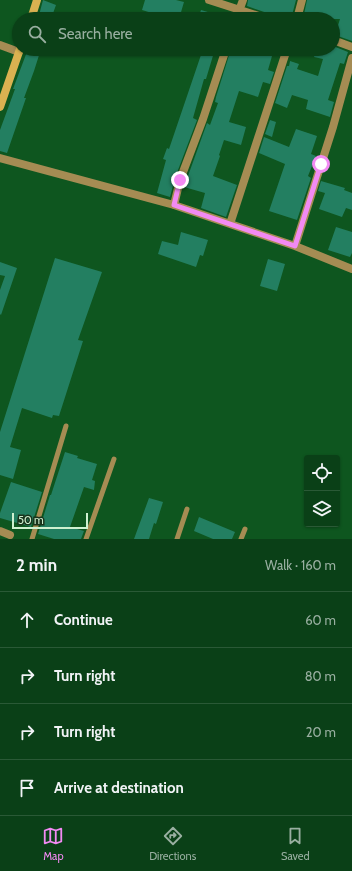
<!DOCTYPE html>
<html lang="en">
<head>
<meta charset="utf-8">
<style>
  body { margin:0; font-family:Cabin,sans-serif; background:#134720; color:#f1f3f6 }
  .controls { position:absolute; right:12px; bottom:12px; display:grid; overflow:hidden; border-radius:4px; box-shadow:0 1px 3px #0004 }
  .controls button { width:36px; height:36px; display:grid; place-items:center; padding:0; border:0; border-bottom:1px solid #2a5936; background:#0a4017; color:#f1f3f6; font:20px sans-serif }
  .scale { position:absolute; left:12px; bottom:10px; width:76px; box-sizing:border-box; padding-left:4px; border:2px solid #cef0d0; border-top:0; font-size:11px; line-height:14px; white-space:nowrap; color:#cef0d0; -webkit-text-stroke:3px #19341c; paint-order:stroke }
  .stop { position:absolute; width:12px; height:12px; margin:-9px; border:3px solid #f28af3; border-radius:50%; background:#fff }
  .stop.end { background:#f28af3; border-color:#fff; box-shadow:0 1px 4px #0008 }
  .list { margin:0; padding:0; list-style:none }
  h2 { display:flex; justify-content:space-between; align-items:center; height:52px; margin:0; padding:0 16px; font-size:17px }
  h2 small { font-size:13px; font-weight:400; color:#99afa1 }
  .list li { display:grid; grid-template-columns:26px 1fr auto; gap:12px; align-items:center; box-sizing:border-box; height:56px; padding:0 16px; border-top:1px solid #2a5936 }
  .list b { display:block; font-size:15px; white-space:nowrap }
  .list em { font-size:13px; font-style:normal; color:#99afa1 }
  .icon { flex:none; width:22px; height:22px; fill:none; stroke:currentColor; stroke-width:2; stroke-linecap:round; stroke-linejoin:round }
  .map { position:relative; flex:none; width:352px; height:539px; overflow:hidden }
  .search { position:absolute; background:#0a4017; box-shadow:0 1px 3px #0004; left:12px; right:12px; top:12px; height:44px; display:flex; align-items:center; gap:10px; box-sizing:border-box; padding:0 14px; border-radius:22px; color:#99afa1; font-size:15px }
  .sheet { height:276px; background:#0a4017 }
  nav { display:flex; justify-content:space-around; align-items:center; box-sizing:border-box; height:56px; border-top:1px solid #2a5936; background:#0a4017; font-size:11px; color:#99afa1 }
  nav a { display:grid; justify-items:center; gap:2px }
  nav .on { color:#f28af3 }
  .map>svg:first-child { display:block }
</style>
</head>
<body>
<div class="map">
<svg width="352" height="539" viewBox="0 0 352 539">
  <rect width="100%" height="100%" fill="#0e561f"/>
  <path fill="#237f61" d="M43,0L56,5L51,19H38Z
    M145,0H176L184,2L179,19H164L165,17L142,10Z
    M248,0H296L291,19H277L273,18L270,14L247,6Z
    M307,0H352V41L335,35L340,19H303Z
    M201,10L225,17V19H198Z
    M333,46L348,52L344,64L340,63L328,100L334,102L330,117L306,109L308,100L292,95L287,108L275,103L287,66H289L290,61L299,64L297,69L318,76L323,59L314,57L317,49H333Z
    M28,49H41L34,71L24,98H26L7,153L0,151V130L15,89H13Z
    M203,49H215L206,79H204L193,118L197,120L175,178L170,197L157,193L166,160L163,159L167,148L169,149Z
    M231,49H251L272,56L268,70L274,72L270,84L263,82L258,97L239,91L229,122L246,127L241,145L224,140L219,155L220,156L213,176L237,185L226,217L201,208L205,193L184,187L207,123L210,125L218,103L215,102L216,97Z
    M270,120L276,122L272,137L265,134Z
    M296,129L317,136L311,154L316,156L308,176L311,178L297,220L269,211L285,164L259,153L264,137L289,147Z
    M321,181L345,188L344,190L352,193V210L346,208L342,217L319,209L325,193L318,191Z
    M336,227L352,232V253L350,257L328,250Z
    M181,232L208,240L203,256L200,255L196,267L158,254L162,241L178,245Z
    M55,258L102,272L78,340L83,341L59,416L53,415L52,418L22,408L10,447L21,450L13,479L0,475V432Z
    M268,259L285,264L277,291L260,286Z
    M0,262L17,268L1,315L0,314V290L5,276L0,275Z
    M65,452L78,456L77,458L97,464L92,480L95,481L94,490L84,487L70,527L84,531L81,539H54L38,534L50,495H51Z
    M11,482L42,492L31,527L0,518V513Z
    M149,498L163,502L156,524L154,523L149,539H134Z
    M199,517L235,532L232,539H213L194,531Z"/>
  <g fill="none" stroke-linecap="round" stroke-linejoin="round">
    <path stroke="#a58c53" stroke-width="5" d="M32,539L66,426
      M86,539L114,459
      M177,539L187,509
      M241,539L245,529"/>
    <path stroke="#a58c53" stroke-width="8" d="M209,0L268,19
      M236,19L243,0
      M297,19L302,0
      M333,40L352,47
      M0,45L19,52
      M0,158L174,205L295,246L352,269
      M174,205L180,180L203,119L226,49
      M230,224L287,49
      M295,246L333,127L352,58
      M0,531L10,535"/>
    <path stroke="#dab251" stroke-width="8" d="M31,19L37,0
      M0,107L20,49"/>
  </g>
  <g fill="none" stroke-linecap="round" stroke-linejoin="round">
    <path stroke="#f28af3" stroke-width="5" d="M180,180L174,205L295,246L321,164"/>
  </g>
</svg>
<div class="controls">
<button><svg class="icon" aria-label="locate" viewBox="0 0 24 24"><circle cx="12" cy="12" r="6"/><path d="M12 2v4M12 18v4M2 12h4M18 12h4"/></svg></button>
<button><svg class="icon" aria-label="layers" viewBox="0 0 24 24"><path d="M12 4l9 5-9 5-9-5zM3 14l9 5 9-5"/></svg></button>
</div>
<div class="scale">50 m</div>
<div class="stop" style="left:321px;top:164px"></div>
<div class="stop end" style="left:180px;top:180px"></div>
<div class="search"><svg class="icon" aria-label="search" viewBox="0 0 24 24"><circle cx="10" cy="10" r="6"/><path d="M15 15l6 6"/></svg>Search here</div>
</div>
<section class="sheet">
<h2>2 min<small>Walk · 160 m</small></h2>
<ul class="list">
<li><svg class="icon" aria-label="ahead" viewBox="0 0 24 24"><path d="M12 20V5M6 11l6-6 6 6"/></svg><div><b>Continue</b></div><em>60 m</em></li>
<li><svg class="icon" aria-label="right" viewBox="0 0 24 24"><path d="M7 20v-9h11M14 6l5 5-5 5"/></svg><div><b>Turn right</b></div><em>80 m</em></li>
<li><svg class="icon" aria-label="right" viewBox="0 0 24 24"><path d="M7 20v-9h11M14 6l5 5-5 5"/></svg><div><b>Turn right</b></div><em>20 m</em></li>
<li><svg class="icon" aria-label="arrive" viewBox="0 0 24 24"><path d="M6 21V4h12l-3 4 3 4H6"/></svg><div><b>Arrive at destination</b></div></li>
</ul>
</section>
<nav>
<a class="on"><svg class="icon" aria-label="map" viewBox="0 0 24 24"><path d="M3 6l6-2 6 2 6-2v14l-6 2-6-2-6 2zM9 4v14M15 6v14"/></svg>Map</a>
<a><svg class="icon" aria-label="directions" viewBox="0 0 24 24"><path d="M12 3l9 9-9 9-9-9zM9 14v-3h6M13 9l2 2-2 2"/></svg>Directions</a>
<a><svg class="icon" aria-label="saved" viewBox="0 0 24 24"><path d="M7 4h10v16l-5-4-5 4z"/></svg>Saved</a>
</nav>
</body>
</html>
